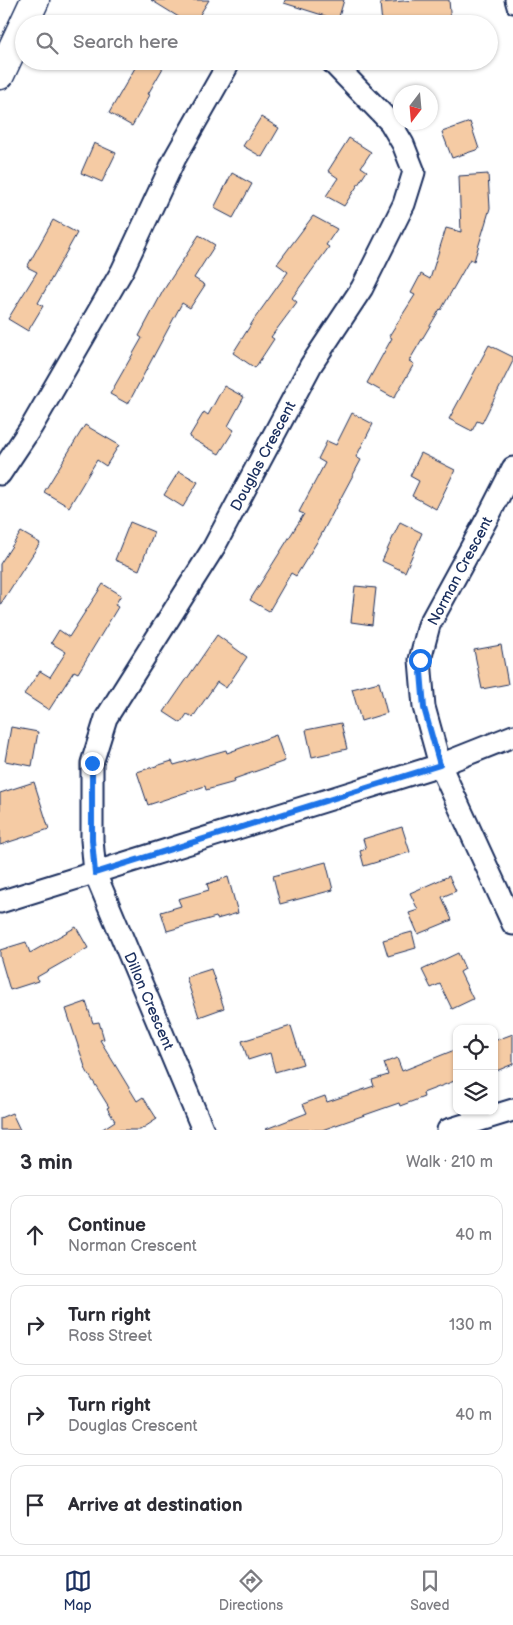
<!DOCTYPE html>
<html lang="en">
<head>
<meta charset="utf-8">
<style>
  body { margin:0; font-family:"Balsamiq Sans",sans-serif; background:#f7f7f7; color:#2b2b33 }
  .controls { position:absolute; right:15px; bottom:15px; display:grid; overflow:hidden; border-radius:10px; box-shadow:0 1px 4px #0004 }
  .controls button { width:45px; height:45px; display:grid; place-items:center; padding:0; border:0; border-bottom:1px solid #e1e1e2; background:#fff; color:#2b2b33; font:25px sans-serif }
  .compass { position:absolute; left:393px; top:85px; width:45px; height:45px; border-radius:50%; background:#fff; box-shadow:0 1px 4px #0004; rotate:196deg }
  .stop { position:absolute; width:15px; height:15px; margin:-11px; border:4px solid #1a73e8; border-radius:50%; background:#fff }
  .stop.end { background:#1a73e8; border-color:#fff; box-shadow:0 1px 5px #0008 }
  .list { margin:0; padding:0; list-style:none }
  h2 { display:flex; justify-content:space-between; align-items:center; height:65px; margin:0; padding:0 20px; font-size:21px }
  h2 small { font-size:16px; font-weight:400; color:#7c7c81 }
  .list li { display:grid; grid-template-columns:32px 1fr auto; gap:15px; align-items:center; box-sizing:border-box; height:80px; margin:0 10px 10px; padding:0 10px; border:1px solid #e1e1e2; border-radius:15px }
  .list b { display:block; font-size:19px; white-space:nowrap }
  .list p { margin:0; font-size:16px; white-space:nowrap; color:#7c7c81 }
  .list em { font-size:16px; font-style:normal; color:#7c7c81 }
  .icon { flex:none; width:28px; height:28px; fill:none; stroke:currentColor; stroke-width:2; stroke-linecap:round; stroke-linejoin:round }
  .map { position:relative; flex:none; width:513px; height:1130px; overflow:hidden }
  .search { position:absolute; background:#fff; box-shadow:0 1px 4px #0004; left:15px; right:15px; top:15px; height:55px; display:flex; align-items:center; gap:12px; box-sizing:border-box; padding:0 18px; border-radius:28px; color:#7c7c81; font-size:19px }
  .sheet { height:425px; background:#fff }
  nav { display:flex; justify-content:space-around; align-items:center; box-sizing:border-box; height:70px; border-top:1px solid #e1e1e2; background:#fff; font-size:14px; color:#7c7c81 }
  nav a { display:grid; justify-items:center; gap:2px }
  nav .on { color:#1b2f5e }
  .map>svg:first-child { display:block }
</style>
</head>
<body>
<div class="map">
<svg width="513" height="1130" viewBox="0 0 513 1130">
  <rect width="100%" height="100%" fill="#fff"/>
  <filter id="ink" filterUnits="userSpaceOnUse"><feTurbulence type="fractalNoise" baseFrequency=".02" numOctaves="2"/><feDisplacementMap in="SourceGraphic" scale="10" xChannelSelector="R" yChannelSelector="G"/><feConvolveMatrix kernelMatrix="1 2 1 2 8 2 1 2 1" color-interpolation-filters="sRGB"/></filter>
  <g filter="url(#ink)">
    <path fill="#f5cba4" stroke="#1b2f5e" d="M151,0H209L194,24H190Z
      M285,0H344L338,20L284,3Z
      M415,0H449L451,24H382L380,3Z
      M139,61H167L148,94L150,95L132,126L109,113Z
      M261,117L279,128L262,157L243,146Z
      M470,122L479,149L452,158L442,132Z
      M349,138L371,152L361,167L367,171L344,206L326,196L338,178L328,171Z
      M94,143L116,153L102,182L81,173Z
      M232,173L252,184L233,218L214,208Z
      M488,174L490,208L474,261L470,259L441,310L440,309L409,361L414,364L394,398L367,383L392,338L389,336L415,295L411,293L421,274L430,279L446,228L461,232L459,176Z
      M313,216L337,229L326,245L329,247L292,298L297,302L271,337L274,339L255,368L233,353L255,318L288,272L277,264Z
      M53,220L77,233L38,303L43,306L28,331L8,319L37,272L27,267Z
      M199,235L215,245L194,278L205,285L190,308L182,303L128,404L110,394L142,338L139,336L163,291Z
      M489,345L513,357V361L482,423L477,421L472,431L449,419Z
      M224,386L244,397L228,426L234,430L219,454L189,437L204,412L208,415Z
      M352,413L373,424L356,457L361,460L320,537L296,576L291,573L269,611L250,600L304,514L299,512L325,463L318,459L327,441L336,445Z
      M85,425L119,445L106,466L97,460L69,507L44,492Z
      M421,453L455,470L436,509L412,496L419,481L410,476Z
      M179,471L198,482L183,507L164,495Z
      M130,522L154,532L139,570L115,560Z
      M400,522L422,533L405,572L382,561Z
      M21,532L40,543L0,605V564Z
      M103,584L121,595L115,605L118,607L78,673L74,671L49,710L24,694L40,671L50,677L66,652L51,643L59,630L69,637Z
      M355,586L376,588L372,625L351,622Z
      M217,635L247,657L226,688L217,682L193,717L187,714L181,723L164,712Z
      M501,645L508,684L482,689L474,650Z
      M379,682L387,713L361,721L352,689Z
      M341,723L347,749L312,757L306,730Z
      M11,727L38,732L32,766L5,761Z
      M276,735L285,761L234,779L235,782L206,790L205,786L148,805L137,772L172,761L174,765L226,750L227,753Z
      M34,782L49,829L0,845V793Z
      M402,827L410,852L364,866L360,851L366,849L363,839Z
      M326,862L333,890L280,904L273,876Z
      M449,876L456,891L442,897L452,920L418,934L409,913L418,910L410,893Z
      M228,877L238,913L217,919L216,917L167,931L161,912L181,906L178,899L209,890L207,884Z
      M76,927L88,948L37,977L38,981L10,990L0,956V950L26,942L30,953Z
      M412,932L416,948L388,956L383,940Z
      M458,953L465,969L460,972L473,999L452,1009L440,984L431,988L422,970Z
      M211,969L224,1008L199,1017L186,977Z
      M86,1002L93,1023L99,1022L104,1039L100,1040L137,1101L143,1097L157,1119L140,1130H101L115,1121L107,1108L109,1107L86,1070L66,1009Z
      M291,1026L303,1064L275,1072L270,1053L248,1060L242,1041Z
      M513,1034V1064L494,1072V1041Z
      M457,1049V1080L423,1093L424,1097L400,1106L399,1103L322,1130H266V1129L307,1113L303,1104L325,1096L327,1102L374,1086L372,1080L388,1075L384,1063L397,1058L402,1071Z
      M12,1113L20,1130H0V1118Z"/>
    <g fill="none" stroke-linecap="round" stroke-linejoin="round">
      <g stroke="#1b2f5e" stroke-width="15">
        <path id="lane" d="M511,0L513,7"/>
      </g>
      <g stroke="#1b2f5e" stroke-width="25">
        <path id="street" d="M513,468L489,515L429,625L420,660L424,707L440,765L513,924
          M0,474L32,426L122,271L175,158L230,61
          M0,902L440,765L513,736
          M203,1130L95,873L92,840V763L106,718L214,547L311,365L362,288L404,204L414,172L403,144L390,122L331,61
          M448,1130L513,1110"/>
      </g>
      <g stroke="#1b2f5e" stroke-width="31">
        <path id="secondary" d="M0,75L35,0"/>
      </g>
      <use href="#lane" stroke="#fff" stroke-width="11"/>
      <use href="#street" stroke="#fff" stroke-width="21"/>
      <use href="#secondary" stroke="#fff" stroke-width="28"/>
    </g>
  </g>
  <g fill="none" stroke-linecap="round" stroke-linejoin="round" filter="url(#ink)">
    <path stroke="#1a73e8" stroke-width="6" d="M92,763V840L95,873L440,765L424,708L420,660"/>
  </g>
  <g text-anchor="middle" stroke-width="4.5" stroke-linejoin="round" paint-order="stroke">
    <g font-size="15" fill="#1b2f5e" stroke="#fff">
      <text transform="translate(263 456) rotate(-62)" y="5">Douglas Crescent</text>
      <text transform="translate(460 571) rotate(-62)" y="5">Norman Crescent</text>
      <text transform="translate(149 1001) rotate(67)" y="5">Dillon Crescent</text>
    </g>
  </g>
</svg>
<div class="controls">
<button><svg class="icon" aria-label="locate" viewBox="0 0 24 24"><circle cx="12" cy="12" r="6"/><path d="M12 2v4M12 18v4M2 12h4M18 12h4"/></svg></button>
<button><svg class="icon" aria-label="layers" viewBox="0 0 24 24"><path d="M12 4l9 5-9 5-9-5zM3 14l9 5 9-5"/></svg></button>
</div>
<svg class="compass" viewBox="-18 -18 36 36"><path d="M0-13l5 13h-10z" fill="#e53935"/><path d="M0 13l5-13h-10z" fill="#7c7c81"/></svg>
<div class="stop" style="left:420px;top:660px"></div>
<div class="stop end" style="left:92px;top:763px"></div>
<div class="search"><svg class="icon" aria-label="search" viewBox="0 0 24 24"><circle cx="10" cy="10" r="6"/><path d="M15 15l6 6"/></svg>Search here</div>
</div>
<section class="sheet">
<h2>3 min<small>Walk · 210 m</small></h2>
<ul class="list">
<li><svg class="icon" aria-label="ahead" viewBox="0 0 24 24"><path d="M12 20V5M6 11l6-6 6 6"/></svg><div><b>Continue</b><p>Norman Crescent</p></div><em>40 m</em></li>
<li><svg class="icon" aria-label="right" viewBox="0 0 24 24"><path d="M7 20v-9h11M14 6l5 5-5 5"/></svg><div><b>Turn right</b><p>Ross Street</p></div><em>130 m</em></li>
<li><svg class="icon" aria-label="right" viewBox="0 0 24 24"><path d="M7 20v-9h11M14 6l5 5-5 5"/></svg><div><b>Turn right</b><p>Douglas Crescent</p></div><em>40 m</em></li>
<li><svg class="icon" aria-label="arrive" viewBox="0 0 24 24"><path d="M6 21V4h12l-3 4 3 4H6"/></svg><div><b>Arrive at destination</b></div></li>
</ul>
</section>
<nav>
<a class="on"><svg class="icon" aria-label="map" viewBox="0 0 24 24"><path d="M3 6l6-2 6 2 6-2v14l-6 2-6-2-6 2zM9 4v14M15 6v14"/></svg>Map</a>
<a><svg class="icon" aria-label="directions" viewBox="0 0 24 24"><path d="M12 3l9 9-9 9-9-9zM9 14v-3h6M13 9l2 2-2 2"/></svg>Directions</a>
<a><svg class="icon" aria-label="saved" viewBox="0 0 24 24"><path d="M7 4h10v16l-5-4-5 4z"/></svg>Saved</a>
</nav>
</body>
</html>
